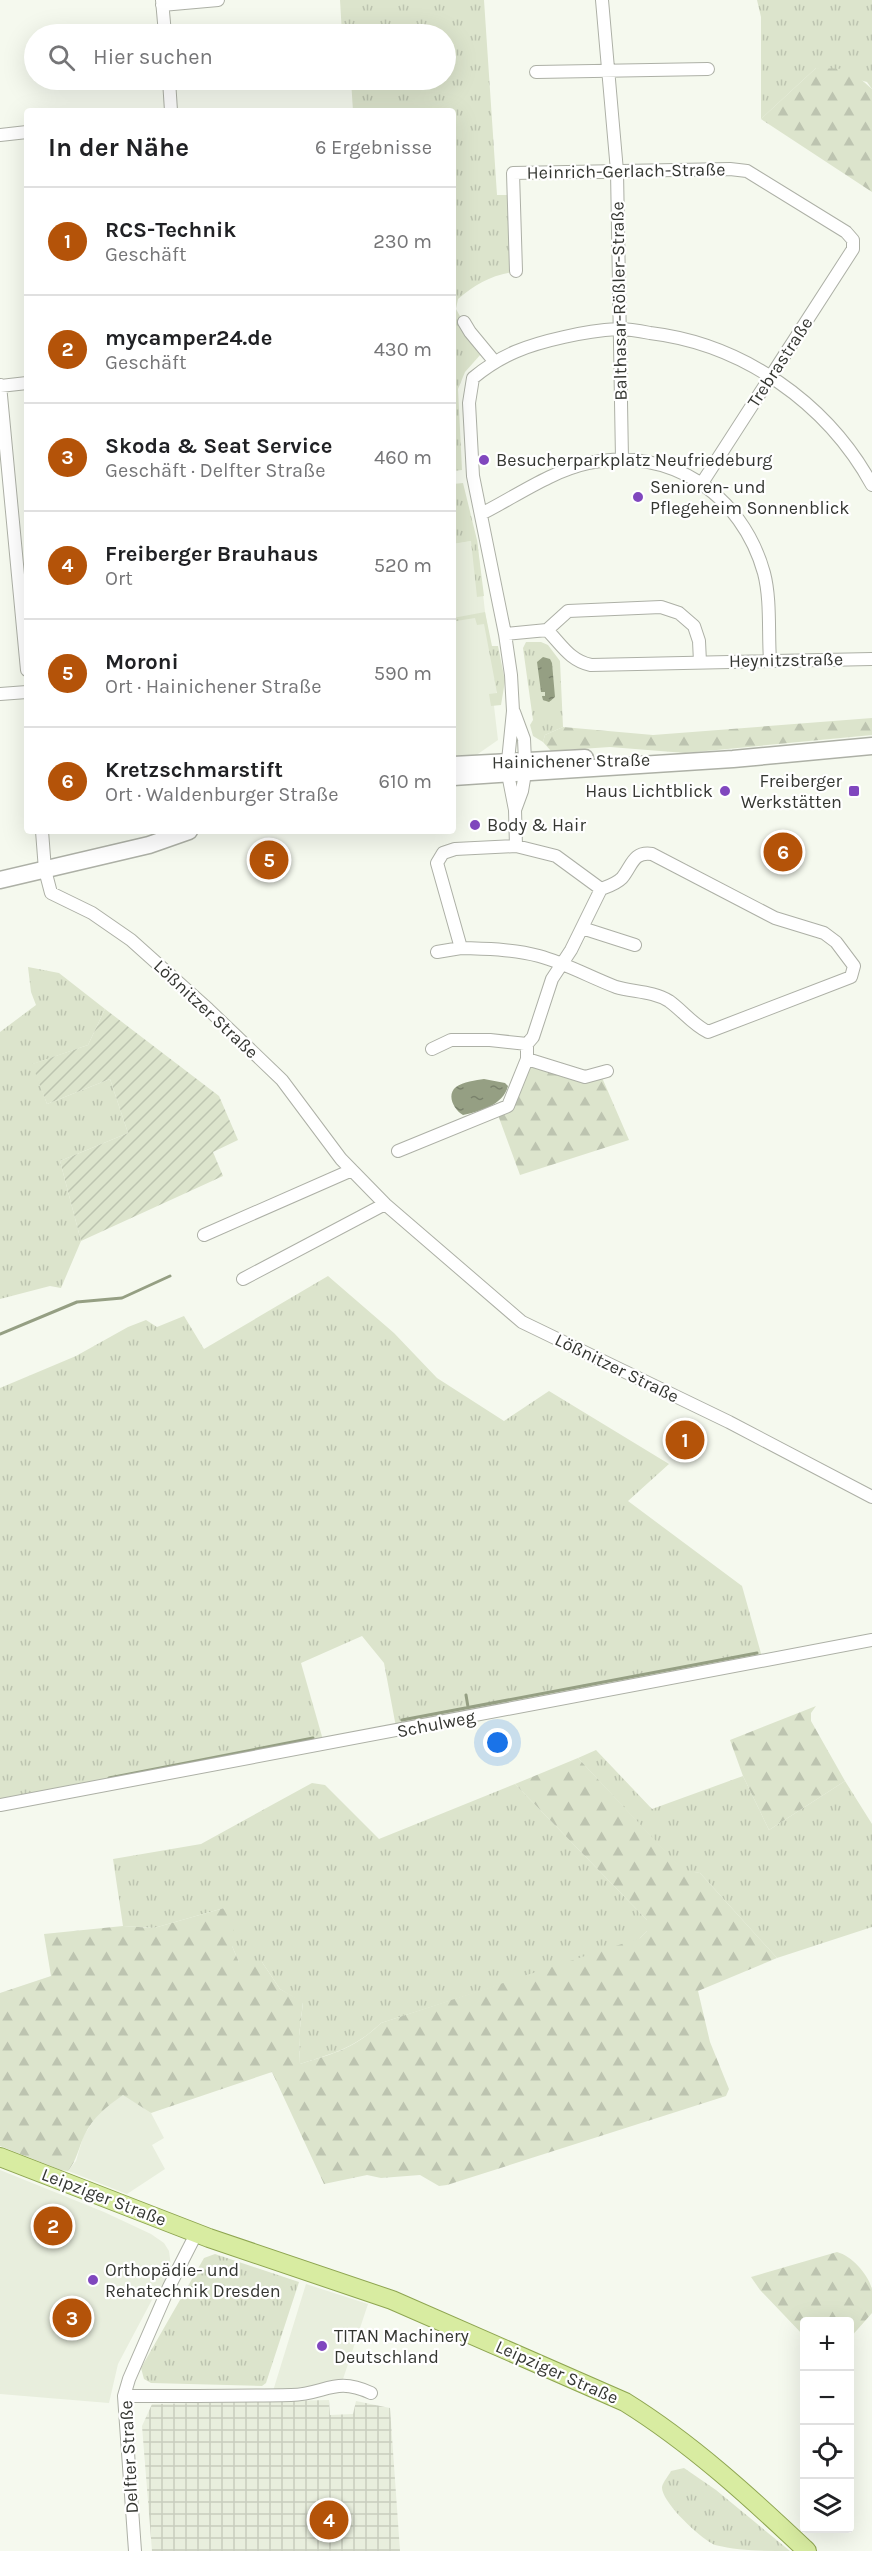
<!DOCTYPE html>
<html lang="de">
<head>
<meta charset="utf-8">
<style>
  body { margin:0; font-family:Karla,sans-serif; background:#f2f2f2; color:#202124 }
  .controls { position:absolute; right:18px; bottom:18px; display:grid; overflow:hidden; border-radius:6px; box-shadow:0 6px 24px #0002 }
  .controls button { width:54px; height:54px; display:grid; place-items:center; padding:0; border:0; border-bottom:2px solid #e0e0e0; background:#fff; color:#202124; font:30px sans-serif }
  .you { position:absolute; left:498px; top:1743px; width:21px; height:21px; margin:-15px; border:4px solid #fff; border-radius:50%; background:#1a73e8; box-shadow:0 0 0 9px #1a73e833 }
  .badge { display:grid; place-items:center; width:39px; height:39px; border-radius:50%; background:#b45309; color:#fff; font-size:20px; font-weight:700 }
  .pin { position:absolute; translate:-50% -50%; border:3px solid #fff; box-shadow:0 2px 6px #0006 }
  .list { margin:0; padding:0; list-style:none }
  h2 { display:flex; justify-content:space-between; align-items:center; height:78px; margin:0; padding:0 24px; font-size:26px }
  h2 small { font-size:20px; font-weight:400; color:#757577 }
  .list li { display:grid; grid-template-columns:39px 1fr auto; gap:18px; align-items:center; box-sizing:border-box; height:108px; padding:0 24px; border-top:2px solid #e0e0e0 }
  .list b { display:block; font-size:22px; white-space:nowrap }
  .list p { margin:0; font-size:20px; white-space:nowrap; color:#757577 }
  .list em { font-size:20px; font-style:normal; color:#757577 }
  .icon { flex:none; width:33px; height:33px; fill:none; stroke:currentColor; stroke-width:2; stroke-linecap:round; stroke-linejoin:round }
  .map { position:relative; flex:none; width:872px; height:2551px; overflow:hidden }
  .search { position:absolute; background:#fff; box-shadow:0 6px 24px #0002; left:24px; top:24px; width:432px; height:66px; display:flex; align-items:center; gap:15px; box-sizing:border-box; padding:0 21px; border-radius:33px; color:#757577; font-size:22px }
  .panel { position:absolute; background:#fff; box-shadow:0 6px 24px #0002; left:24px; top:108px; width:432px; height:726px; border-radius:6px }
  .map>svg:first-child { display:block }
</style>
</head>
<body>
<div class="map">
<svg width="872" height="2551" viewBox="0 0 872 2551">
  <defs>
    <pattern id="industrial-grid" width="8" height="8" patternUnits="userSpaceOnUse" patternTransform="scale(1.5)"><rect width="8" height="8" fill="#e8eedd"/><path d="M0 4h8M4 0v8" fill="none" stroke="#c8cdbe"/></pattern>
    <pattern id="grass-tufts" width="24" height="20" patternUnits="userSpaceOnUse" patternTransform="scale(1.5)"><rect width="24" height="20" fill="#dce4cc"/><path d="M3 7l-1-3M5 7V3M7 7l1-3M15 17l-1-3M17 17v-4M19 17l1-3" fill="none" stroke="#bdc4b0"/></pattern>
    <pattern id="forest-firs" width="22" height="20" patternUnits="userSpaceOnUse" patternTransform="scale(1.5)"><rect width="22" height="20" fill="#dce4cc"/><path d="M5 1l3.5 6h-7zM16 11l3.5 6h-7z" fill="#bdc4b0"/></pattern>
    <pattern id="garden-furrows" width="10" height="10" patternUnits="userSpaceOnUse" patternTransform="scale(1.5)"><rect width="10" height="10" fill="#dce4cc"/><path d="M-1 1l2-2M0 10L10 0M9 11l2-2" fill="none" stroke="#bdc4b0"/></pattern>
    <pattern id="water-ripples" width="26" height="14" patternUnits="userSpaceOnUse" patternTransform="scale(1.5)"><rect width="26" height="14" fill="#959f83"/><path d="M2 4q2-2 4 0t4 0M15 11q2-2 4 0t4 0" fill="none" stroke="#7a826c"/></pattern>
  </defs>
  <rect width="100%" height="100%" fill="#f5f9ee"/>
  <path fill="#e8eedd" d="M477,540L485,612L498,685L494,706L498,740L475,756L453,757V544Z
    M123,2094L151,2113L164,2138L152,2145L165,2169L127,2194L68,2171L76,2161L83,2137L99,2112Z
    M0,2170L104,2212L151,2234L164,2243L169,2251L171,2266L163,2286L154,2296L118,2364L109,2403L0,2394Z
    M306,2284L368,2304L342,2382L273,2391Z"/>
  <path fill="url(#industrial-grid)" d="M329,2400L330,2415L353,2414L356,2401L390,2408L400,2551H152L142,2426L152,2404Z"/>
  <path fill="url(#grass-tufts)" d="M340,0H484L497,195H511L512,272C490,276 475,284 458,299L456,309L481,354L465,372L458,389L462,470L453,471V111H353L351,80H446V34H342Z
    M757,0H872V89L867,82L816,68L761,119V17Z
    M463,483L477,540L484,596L477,597L471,541L453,544V484Z
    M485,612L492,646H498L505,681L501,705L491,706L489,694L497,693L484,624L477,625L475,618L456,621V628L453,629V618Z
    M526,642H541L548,645L560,661L563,727L545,735L543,742L533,736L530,725L533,720L523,648Z
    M28,967L59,973L105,1009L88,1045L33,1064L47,1104L110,1079L128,1133L60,1161L81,1241L61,1288L50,1286L0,1299V1032L36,1005L31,992Z
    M328,1276L394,1333L437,1378L504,1421L549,1391L669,1464L628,1501L742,1586L762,1657L396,1727L384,1663L362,1636L301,1663L323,1740L0,1803V1388L76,1356L128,1327L146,1320L157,1327L184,1316L204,1349Z
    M596,1750L652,1809L743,1776L769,1830L845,1781L872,1824V1927L777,1958L700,1873L683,1871L578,1758Z
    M312,1783L325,1785L379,1839L515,1784L647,1920V1931L638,1940L623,1945L381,2023C355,2048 334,2053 300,2064L299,2036L303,2003L280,1989L262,1962H239L232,1946L224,1908L154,1928L123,1926L113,1859L201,1844Z
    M215,2254L299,2282L266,2383L262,2386L151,2383L144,2379L141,2368L204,2258Z
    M684,2468L716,2490L790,2551C766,2551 739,2551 715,2545C702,2540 661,2502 662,2487C663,2482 669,2475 671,2471Z"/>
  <path fill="url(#forest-firs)" d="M816,68L849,69L872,89V192L761,119Z
    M872,718V735L685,753L610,747L551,751L543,742L545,735L563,727L653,735Z
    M527,1059L585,1077L600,1073L629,1140L520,1175L498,1115Z
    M816,1706L811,1713V1721L845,1781L769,1830L743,1776L730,1740Z
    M578,1758L683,1870L700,1873L777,1958L698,1991L710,2042L729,2089L726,2096L447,2185L439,2186L420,2175L381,2178L367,2175L324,2184L272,2072L151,2113L123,2095C106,2107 93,2117 84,2136C78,2149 77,2160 68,2171L61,2170L0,2146V1993L51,1976L44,1934L123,1926L154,1928L224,1908L237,1938L232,1946L239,1962H262L280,1989L303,2002L299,2036L300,2064C335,2053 354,2049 381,2023L640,1938L647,1931V1920L515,1784Z
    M837,2252C852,2256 868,2274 872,2289C872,2296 872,2306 872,2313L850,2338V2322H804V2336L760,2290L751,2277Z"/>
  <path fill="url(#garden-furrows)" d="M105,1009L219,1096L238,1140L213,1152L223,1176L81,1241L60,1161L128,1133L110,1079L47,1104L32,1064L88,1045Z"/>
  <path fill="url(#water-ripples)" d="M543,657L550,659L552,663L555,697L549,702L543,700L542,696H545V692H541L537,662Z
    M484,1079L505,1083L508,1086C503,1105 481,1111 463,1115C454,1110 446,1095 456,1087C463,1082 476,1080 484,1079Z"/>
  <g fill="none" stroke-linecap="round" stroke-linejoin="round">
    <path stroke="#959f83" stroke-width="3" d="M0,1334L77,1302L122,1298L170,1276
      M466,1695L468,1707
      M402,1720L757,1653
      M109,1778L313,1738"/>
    <g stroke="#adb0a6" stroke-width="14">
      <path id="minor" d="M162,0L165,34
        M602,0L617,171L622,459
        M162,5L218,0
        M536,72L708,69
        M169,80L171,111
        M0,135L27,132
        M516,271L513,173L730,169L747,171L846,232L853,240V249L702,483
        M464,322L470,332L494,361
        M0,385L27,670
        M0,386L27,383
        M481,514C515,497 551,471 589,463C670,446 742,494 764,573C771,600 768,632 770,660
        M547,630L568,611L661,607L679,613L694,626L699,641L700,662
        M505,634L547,630C561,644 570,661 591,665L872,659
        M0,694L27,692
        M514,712L524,739L525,761
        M508,761L513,711L511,675L505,634L473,476L469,403L473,378C502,354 528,345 564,337C581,333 600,330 618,329C629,329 640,331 650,333C743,344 827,403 872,485
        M515,810L522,791L525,773
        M42,831L45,870L51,893L92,913L131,940L208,1009L282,1080L341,1159L385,1204L522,1322L729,1422L872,1497
        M516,846L556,856L601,889
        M582,928L635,945
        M437,952L461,948
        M432,1049L451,1040H490L527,1044
        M527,1059L585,1077L607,1071
        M398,1151L508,1106L527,1059V1044L533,1037L552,979L571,950L601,889C609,886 616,884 622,878C632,866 633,851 652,854L775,918L824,933L836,942L854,966L851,977L708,1032C692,1024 683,1011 669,1001C653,991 632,992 616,987C590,977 565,963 539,956C513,949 487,949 461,948L437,863L443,853L455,849L516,846L515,810L508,774
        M204,1235L352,1170
        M243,1279L385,1204
        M0,1805L872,1640
        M124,2396C180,2396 235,2396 291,2395C326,2394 335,2376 371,2393
        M135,2551L124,2396L129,2379L169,2287L196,2234"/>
    </g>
    <g stroke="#adb0a6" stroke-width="19">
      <path id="secondary" d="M453,765L585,758
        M453,777L733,759L872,746
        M0,880L149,845L189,831"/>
    </g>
    <g stroke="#8ea551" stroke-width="20">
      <path id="primary" d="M0,2157L209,2238L392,2300L625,2402C691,2443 750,2497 807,2551"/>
    </g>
    <use href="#minor" stroke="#fff" stroke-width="12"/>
    <use href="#secondary" stroke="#fff" stroke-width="16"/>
    <use href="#primary" stroke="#d8eca1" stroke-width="18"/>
  </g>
  <g fill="#8047be" stroke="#fff" stroke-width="2">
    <circle cx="484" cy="460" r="6"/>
    <circle cx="638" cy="497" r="6"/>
    <circle cx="725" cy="791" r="6"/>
    <rect x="848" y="785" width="12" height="12" rx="3"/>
    <circle cx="475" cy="825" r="6"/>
    <circle cx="93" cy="2280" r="6"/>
    <circle cx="322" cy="2346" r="6"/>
  </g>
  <g text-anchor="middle" stroke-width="4.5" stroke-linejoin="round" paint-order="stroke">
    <g font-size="18" fill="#353732" stroke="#fff">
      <text transform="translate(626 171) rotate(-1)" y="6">Heinrich-Gerlach-Straße</text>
      <text transform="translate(619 301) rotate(-91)" y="6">Balthasar-Rößler-Straße</text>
      <text transform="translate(780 362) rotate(-57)" y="6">Trebrastraße</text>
      <text transform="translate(786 660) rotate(-1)" y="6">Heynitzstraße</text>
      <text transform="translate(571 761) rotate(-1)" y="6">Hainichener Straße</text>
      <text transform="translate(206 1009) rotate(43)" y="6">Lößnitzer Straße</text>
      <text transform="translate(617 1368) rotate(26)" y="6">Lößnitzer Straße</text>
      <text transform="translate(436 1724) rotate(-11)" y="6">Schulweg</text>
      <text transform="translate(104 2197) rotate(21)" y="6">Leipziger Straße</text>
      <text transform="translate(557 2372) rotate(24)" y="6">Leipziger Straße</text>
      <text transform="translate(129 2457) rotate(-93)" y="6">Delfter Straße</text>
    </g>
    <g font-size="18" fill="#353732" stroke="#fff" text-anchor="start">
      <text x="496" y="466">Besucherparkplatz Neufriedeburg</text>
      <text x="650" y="493">Senioren- und<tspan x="650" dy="21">Pflegeheim Sonnenblick</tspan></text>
      <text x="842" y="787" text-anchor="end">Freiberger<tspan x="842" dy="21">Werkstätten</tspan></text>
      <text x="713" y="797" text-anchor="end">Haus Lichtblick</text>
      <text x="487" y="831">Body &amp; Hair</text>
      <text x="105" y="2276">Orthopädie- und<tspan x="105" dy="21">Rehatechnik Dresden</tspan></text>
      <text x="334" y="2342">TITAN Machinery<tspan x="334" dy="21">Deutschland</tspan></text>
    </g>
  </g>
</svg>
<div class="controls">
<button>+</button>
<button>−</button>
<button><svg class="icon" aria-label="locate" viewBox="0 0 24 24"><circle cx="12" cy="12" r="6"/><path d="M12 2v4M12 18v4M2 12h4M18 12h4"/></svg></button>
<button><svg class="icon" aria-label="layers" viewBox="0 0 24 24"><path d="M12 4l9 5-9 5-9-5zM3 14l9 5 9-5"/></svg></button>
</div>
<div class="you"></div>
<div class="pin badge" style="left:685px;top:1440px">1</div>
<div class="pin badge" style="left:53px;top:2226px">2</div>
<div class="pin badge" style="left:72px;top:2318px">3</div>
<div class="pin badge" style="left:329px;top:2520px">4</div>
<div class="pin badge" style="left:269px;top:860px">5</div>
<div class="pin badge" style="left:783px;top:852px">6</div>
<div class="search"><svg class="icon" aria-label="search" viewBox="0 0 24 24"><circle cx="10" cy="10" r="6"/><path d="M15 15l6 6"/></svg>Hier suchen</div>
<section class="panel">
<h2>In der Nähe<small>6 Ergebnisse</small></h2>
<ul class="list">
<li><span class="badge">1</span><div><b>RCS-Technik</b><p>Geschäft</p></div><em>230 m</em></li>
<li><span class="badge">2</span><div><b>mycamper24.de</b><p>Geschäft</p></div><em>430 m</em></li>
<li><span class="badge">3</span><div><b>Skoda &amp; Seat Service</b><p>Geschäft · Delfter Straße</p></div><em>460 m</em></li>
<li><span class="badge">4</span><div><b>Freiberger Brauhaus</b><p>Ort</p></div><em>520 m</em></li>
<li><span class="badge">5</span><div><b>Moroni</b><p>Ort · Hainichener Straße</p></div><em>590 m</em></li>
<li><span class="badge">6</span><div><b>Kretzschmarstift</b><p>Ort · Waldenburger Straße</p></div><em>610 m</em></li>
</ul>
</section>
</div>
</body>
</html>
